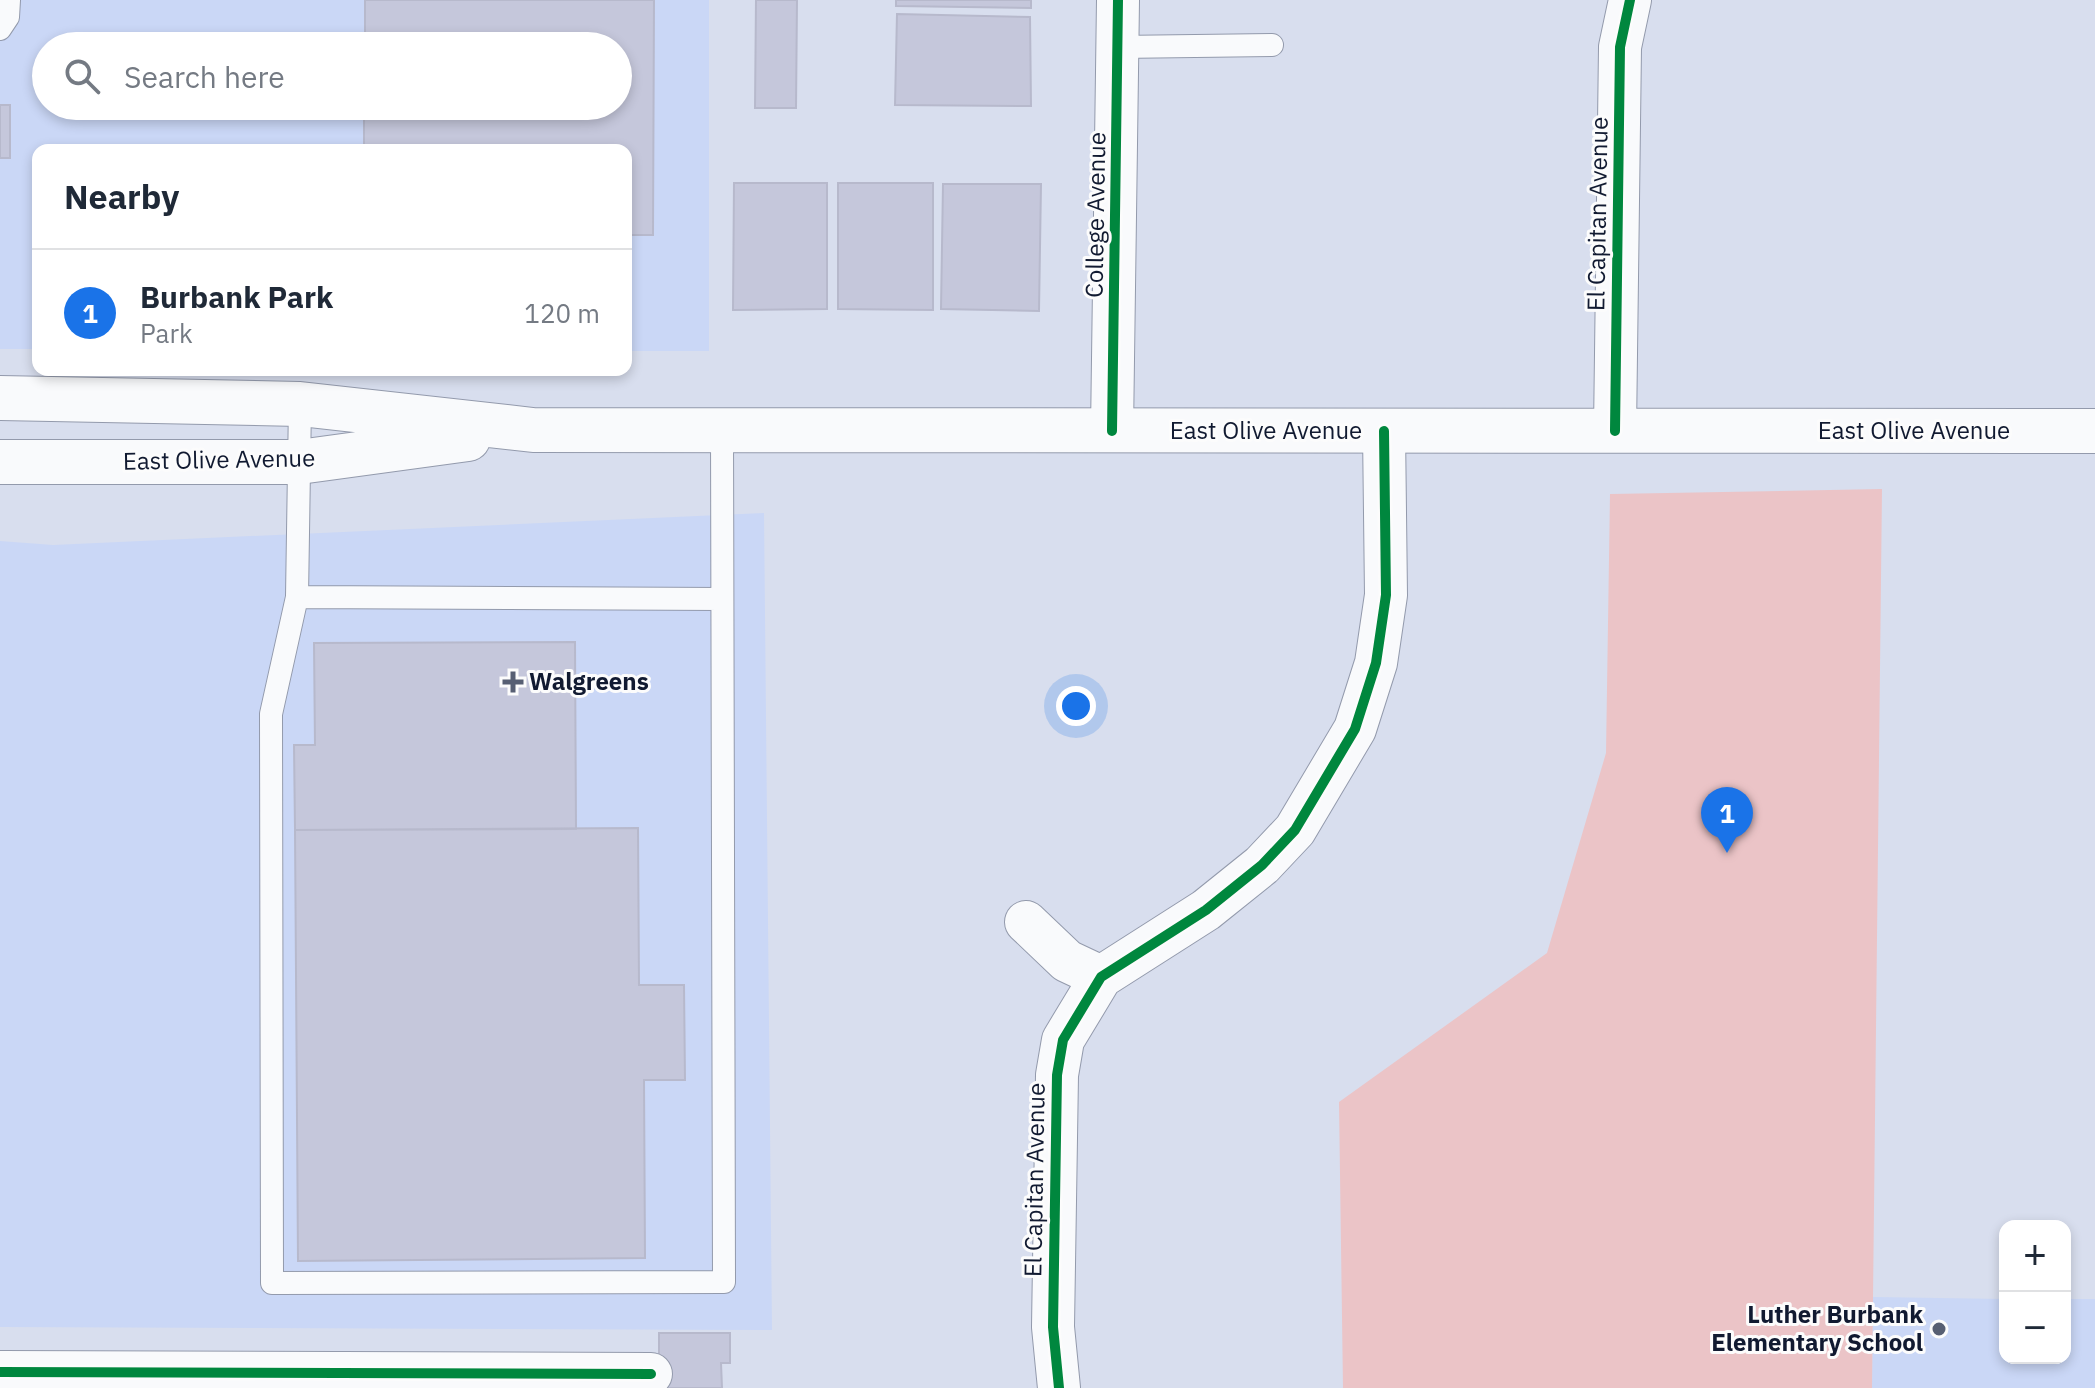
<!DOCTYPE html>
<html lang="en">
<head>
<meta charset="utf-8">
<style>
  body { margin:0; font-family:"IBM Plex Sans",sans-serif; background:#f6f6f7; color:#1f2937 }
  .controls { position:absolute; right:24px; bottom:24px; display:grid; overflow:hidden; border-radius:16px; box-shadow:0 4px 12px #0003 }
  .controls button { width:72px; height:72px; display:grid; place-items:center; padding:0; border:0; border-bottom:2px solid #e0e1e3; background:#fff; color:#1f2937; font:40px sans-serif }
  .you { position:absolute; left:1076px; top:706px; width:28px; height:28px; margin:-20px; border:6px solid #fff; border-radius:50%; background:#1a73e8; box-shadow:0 0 0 12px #1a73e833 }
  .badge { display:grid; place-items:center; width:52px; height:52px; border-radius:50%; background:#1a73e8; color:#fff; font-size:26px; font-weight:700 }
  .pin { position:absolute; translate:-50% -66px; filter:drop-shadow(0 2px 4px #0008) }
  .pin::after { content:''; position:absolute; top:42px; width:28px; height:24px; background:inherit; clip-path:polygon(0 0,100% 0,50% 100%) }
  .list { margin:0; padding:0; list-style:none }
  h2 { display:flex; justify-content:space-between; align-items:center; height:104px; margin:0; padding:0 32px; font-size:34px }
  h2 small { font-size:26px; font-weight:400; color:#747a83 }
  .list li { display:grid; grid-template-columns:52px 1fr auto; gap:24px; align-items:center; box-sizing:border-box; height:128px; padding:0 32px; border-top:2px solid #e0e1e3 }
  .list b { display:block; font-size:30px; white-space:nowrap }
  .list p { margin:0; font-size:26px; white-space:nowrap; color:#747a83 }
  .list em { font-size:26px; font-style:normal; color:#747a83 }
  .icon { flex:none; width:44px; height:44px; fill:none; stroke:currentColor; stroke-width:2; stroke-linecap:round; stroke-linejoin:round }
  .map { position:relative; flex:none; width:2095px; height:1388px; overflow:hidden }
  .search { position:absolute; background:#fff; box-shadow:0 4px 12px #0003; left:32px; top:32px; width:600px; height:88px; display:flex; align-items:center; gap:20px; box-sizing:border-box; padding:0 28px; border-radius:44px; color:#747a83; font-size:30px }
  .panel { position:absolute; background:#fff; box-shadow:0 4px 12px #0003; left:32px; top:144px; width:600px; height:232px; border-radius:16px }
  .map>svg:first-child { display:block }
</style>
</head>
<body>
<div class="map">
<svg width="2095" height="1388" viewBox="0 0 2095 1388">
  <rect width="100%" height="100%" fill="#d8deee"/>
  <path fill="#cad7f6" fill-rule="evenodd" d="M0,0H709V351H626V150H38V349H0ZM46,46H618V106H46Z
    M764,513L772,1330L0,1327V541L53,545Z
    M1873,1297L2005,1299V1358H2065V1299H2095V1388H1872Z"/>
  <path fill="#ebc4c7" d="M1882,489L1872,1388H1343L1339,1102L1547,953L1606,753L1610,494Z"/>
  <path fill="#c5c7db" stroke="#b7b9cc" stroke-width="2" d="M365,0H654L653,235H626V150H364V106H618V46H365Z
    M756,0H797L796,108H755Z
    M896,0H1031V8L896,6Z
    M897,14L1030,17L1031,106L895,105Z
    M0,105H10V158H0Z
    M734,183H827V309L733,310Z
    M838,183H933V310L838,309Z
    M943,184H1041L1039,311L941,309Z
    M575,642L576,829L295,830L294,745H315L314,643Z
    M638,828L639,985H684L685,1080H644L645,1258L298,1261L295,830Z
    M659,1333H730V1363H721L722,1388H659Z"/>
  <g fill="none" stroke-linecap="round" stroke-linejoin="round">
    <g stroke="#939aac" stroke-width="24">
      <path id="service" d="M0,29L8,17L9,0
        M1118,47L1272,45
        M300,404L297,597L271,714L272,1283L724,1282L722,430
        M297,597L722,599"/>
    </g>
    <g stroke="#939aac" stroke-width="44">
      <path id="minor" d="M1112,431L1118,0
        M1615,431L1620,47L1630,0
        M1026,922L1067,961L1101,977
        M0,1372L651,1374
        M1059,1388L1053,1327L1057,1075L1063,1040L1101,977L1206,910L1262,865L1295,830L1355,729L1376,663L1386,595L1384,431"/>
    </g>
    <g stroke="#939aac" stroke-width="46">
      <path id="secondary" d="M0,398L300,404L533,430L2095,431
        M0,462H299L468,439"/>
    </g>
    <use href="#service" stroke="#f9fafc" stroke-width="22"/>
    <use href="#minor" stroke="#f9fafc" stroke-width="42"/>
    <use href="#secondary" stroke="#f9fafc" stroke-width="44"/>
    <g stroke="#fcfcfc" stroke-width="15">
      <path id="cycleway" d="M1112,431L1118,0
        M1615,431L1620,47L1630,0
        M0,1372L651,1374
        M1059,1388L1053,1327L1057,1075L1063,1040L1101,977L1206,910L1262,865L1295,830L1355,729L1376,663L1386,595L1384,431"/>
    </g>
    <use href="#cycleway" stroke="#00873e" stroke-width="10"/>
  </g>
  <g fill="#575f73" stroke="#fcfcfc" stroke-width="3">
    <path d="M509 670h8v8h8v8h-8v8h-8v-8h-8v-8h8z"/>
    <circle cx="1939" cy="1329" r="8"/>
  </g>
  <g text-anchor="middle" stroke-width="6" stroke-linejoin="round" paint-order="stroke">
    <g font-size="24" fill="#111a31" stroke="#fcfcfc">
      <text transform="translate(1598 214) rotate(-89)" y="8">El Capitan Avenue</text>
      <text transform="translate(1096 215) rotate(-89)" y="8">College Avenue</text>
      <text x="1266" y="439">East Olive Avenue</text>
      <text x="1914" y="439">East Olive Avenue</text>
      <text transform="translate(219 460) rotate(-1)" y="8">East Olive Avenue</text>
      <text transform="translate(1035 1180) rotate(-89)" y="8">El Capitan Avenue</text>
    </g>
    <g font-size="24" font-weight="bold" fill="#111a31" stroke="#fcfcfc" text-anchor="start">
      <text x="529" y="690">Walgreens</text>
      <text x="1923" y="1323" text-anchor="end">Luther Burbank<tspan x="1923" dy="28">Elementary School</tspan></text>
    </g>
  </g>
</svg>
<div class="controls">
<button>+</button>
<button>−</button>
</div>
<div class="you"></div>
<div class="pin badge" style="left:1727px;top:853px">1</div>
<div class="search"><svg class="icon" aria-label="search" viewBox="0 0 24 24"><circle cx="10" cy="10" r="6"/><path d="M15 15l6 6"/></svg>Search here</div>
<section class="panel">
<h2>Nearby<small></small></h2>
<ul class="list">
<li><span class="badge">1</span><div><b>Burbank Park</b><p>Park</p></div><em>120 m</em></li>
</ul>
</section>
</div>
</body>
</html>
